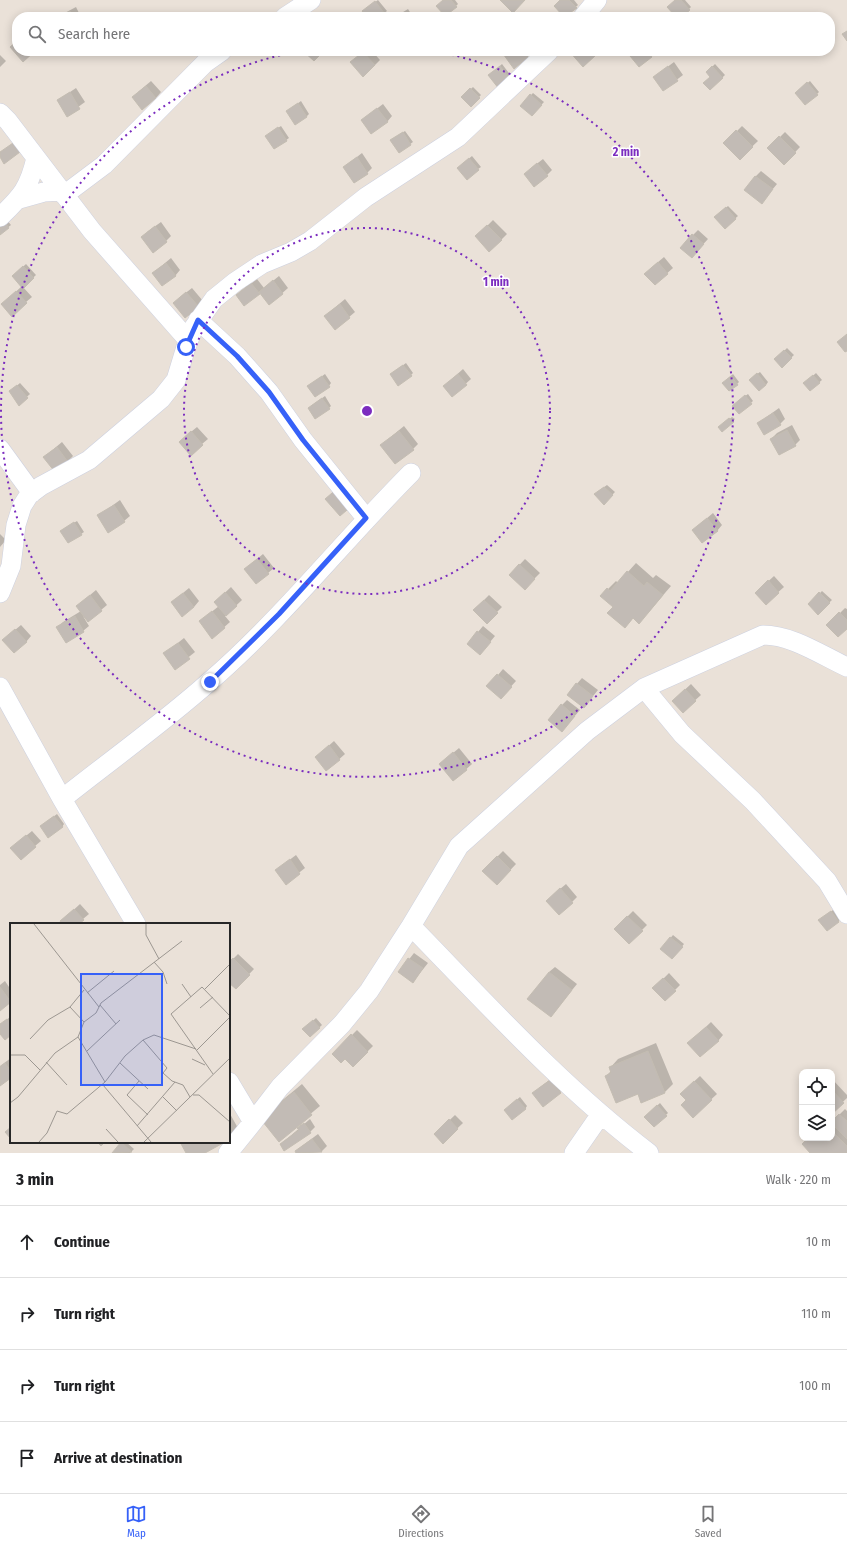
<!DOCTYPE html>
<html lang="en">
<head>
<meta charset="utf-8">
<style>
  body { margin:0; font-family:"Fira Sans Condensed",sans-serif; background:#f2f2f2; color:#202124 }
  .controls { position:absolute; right:12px; bottom:12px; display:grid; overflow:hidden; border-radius:8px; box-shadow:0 2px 10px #0003 }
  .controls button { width:36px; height:36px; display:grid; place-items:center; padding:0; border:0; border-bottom:1px solid #e0e0e0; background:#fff; color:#202124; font:20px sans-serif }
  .stop { position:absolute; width:12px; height:12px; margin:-9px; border:3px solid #3661f8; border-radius:50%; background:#fff }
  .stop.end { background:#3661f8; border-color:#fff; box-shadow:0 1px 4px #0008 }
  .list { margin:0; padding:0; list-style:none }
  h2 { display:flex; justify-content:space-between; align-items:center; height:52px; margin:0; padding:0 16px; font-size:17px }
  h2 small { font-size:13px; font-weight:400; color:#757577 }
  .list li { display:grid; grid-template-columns:26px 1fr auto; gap:12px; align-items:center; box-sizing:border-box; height:72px; padding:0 16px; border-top:1px solid #e0e0e0 }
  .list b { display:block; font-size:15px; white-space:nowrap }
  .list em { font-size:13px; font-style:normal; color:#757577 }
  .icon { flex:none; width:22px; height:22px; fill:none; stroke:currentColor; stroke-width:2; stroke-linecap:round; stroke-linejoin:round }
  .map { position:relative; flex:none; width:847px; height:1153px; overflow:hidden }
  .search { position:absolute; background:#fff; box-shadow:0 2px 10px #0003; left:12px; right:12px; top:12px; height:44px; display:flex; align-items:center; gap:10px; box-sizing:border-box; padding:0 14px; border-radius:16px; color:#757577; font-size:15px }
  .sheet { height:340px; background:#fff }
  nav { display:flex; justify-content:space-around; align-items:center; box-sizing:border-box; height:56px; border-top:1px solid #e0e0e0; background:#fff; font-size:11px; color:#757577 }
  nav a { display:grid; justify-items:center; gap:2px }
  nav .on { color:#3661f8 }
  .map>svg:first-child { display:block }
</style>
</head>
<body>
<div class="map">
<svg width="847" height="1153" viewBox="0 0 847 1153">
  <rect width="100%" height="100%" fill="#eae1d8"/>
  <path fill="#0003" d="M378,0L387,11L379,17H368L366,9Z
    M444,0H455L458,4L456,6Z
    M561,0H574L578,5L565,17L555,6Z
    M676,0H685L691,7L681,17H677Z
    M76,7L81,17H59L61,15Z
    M408,9L413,17H395Z
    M474,12L478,17H469Z
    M226,14L229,17H222Z
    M364,51H372L380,60L375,65L357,57Z
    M502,51H533L514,67Z
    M570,51H599L583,65Z
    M637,51H651L653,54L651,56Z
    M0,55L6,61L0,67Z
    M674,62L683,75L663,90L654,77Z
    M502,64L512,77L510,79L492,73Z
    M715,64L725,75L710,89L711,77L707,72Z
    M151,81L161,92L156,98L138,92Z
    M810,81L819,92L817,94L798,91Z
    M473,87L481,95L471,106L462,97Z
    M76,88L85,102L67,115L58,100Z
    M533,93L544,102L532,115L521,105Z
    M301,101L309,114L306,117L287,111Z
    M383,104L392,116L387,122L362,120Z
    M281,126L289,138L275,148L269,134Z
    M742,126L758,141L740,158L725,143Z
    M405,131L413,142L399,152L394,138Z
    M785,132L800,147L784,164L769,148Z
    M362,153L372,168L367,173L344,167Z
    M472,156L481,167L478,169L460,166Z
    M543,159L552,170L547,175L530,169Z
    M761,171L777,184L762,202L755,177Z
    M728,206L738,216L725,227L715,217Z
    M6,219L11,225L0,234Z
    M493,220L507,234L501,240L482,231Z
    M161,222L171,236L166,241L147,232Z
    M698,230L708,239L697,251L693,235Z
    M664,257L673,268L655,284L651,268Z
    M171,258L180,270L175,276L153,273Z
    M26,264L36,275L23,287L32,297L26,302L8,299L22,286L13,276Z
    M279,276L288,288L270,304L260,292L237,295L257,279L264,288Z
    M192,288L203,301L198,307L179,298Z
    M345,299L355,312L335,329L325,316Z
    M787,348L794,355L782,366L776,359Z
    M406,363L413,373L411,375L391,374Z
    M463,369L471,379L452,396L444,386Z
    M760,372L768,382L766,385L753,377Z
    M816,373L822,380L810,390L805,383Z
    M325,374L331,383L329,386L311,384Z
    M733,374L739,382L737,384L726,380Z
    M20,383L30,394L19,404L13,389Z
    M748,394L753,401L739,413L736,403Z
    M325,396L331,406L329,408L311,406Z
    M779,408L785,419L780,424L758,423Z
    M732,417L735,419L722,431V425Z
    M792,425L800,440L795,445L771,439L777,433Z
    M404,426L418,444L413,449L387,440Z
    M197,427L208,439L202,444L186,436Z
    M62,442L73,456L68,461L44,457Z
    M607,485L615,492L604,503L597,492Z
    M120,500L130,516L124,521L98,516Z
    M713,513L722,525L717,531L693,530Z
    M77,521L84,532L81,534L64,529Z
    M0,534L6,540L0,547Z
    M263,554L274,568L256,583L245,569Z
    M525,559L540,573L525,588L510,575Z
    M636,563L653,578L656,575L671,586L647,614L634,617L625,627L608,589L616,581L618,583Z
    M774,576L784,587L766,603L762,587Z
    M231,587L242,600L225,616L230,622L213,637L200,621L219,606L215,602Z
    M189,588L199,601L194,607L172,602Z
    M96,590L107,605L88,621L83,616L89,626L83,631L58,627L63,622L81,611L77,606Z
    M822,591L832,600L818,613L809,604Z
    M489,595L502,607L487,622L474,610Z
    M845,608L847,609V627L828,625Z
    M21,625L31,636L26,642L9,635Z
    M483,626L495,636L485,648L468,644Z
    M184,638L195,652L175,668L164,654Z
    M503,669L516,681L506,692L498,675Z
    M582,678L598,690L589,701L568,694Z
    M691,684L701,695L683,711L679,695Z
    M567,700L580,710L567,725L562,705Z
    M334,741L345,754L327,770L316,757Z
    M459,748L472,764L454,780L446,759Z
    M57,814L64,824L62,827L41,826Z
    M32,831L41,841L35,846L17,843Z
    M503,851L516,864L497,884L483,871Z
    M296,855L305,868L286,883L276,870Z
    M566,884L577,897L572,902L553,895Z
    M80,904L89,914L77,924H64L67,916Z
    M833,910L840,919L838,922L822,918Z
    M633,911L647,925L629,943L615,929Z
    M673,935L684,944L675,955L662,948Z
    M414,953L428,963L413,982L399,972Z
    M238,954L254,969L236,988L229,981V963Z
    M555,967L577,984L551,1016L549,972Z
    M669,973L680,985L665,1000L654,988Z
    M5,981L11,990V1002L0,1010V985Z
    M10,1017L11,1034L0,1033V1025Z
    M316,1018L322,1025L310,1036L304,1029Z
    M711,1022L723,1035L718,1041L694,1038Z
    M357,1030L373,1046L353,1066L345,1058L333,1054Z
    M656,1043L673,1084L665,1092L642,1102L638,1093L606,1076L611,1071L610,1068L618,1059Z
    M11,1058V1077L0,1085V1066Z
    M556,1075L565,1087L560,1092L539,1088Z
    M700,1076L717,1094L693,1116L687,1100V1088Z
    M832,1079L847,1095V1098L832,1112Z
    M302,1084L320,1106L279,1140L264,1122L279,1103Z
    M520,1097L527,1106L525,1109L508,1107Z
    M660,1103L668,1113L654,1126L645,1117Z
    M845,1109L847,1111V1153H812L809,1138H832V1116L833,1115L836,1118Z
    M229,1112L239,1130L229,1139Z
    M455,1115L463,1123L443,1142L435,1134Z
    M310,1119L315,1127L310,1132L281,1144Z
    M318,1134L327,1146L321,1152L298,1153L296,1151L302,1146Z
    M123,1142H126L134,1149L130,1153H113Z"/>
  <path fill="#c2bbb5" stroke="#c4bdb2" d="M443,0H451L457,7L445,16L436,6Z
    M500,0H525L513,13Z
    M560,0H569L577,8L564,17L554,6Z
    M675,0H681L690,10L682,17H676L667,7Z
    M375,1L385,14L381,17H367L362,11Z
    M70,11L73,17H60Z
    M847,31V41L842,34Z
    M17,41V51H35L23,62L10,47Z
    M303,51H324L314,61Z
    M501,51H523L528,57L514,69Z
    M569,51H592L596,55L583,67Z
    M636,51H647L652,57L639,67L630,56Z
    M363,52L375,65L363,77L350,62Z
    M500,66L510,80L499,89L488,75Z
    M668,66L678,81L663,91L653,77Z
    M712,66L723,78L710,90L703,83L710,77L706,72Z
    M807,82L818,95L805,105L795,93Z
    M146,86L156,98L142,110L132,97Z
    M470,88L480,98L471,107L461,97Z
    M70,92L80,109L67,117L57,100Z
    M530,94L542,105L532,116L520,106Z
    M298,103L307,117L295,125L286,111Z
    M377,108L388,122L371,134L361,120Z
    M278,127L287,141L274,149L265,136Z
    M736,130L753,147L740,160L723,143Z
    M403,132L411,145L399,153L390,140Z
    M779,136L796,153L784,165L767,148Z
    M13,143L20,152L4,164L0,157V152Z
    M357,157L368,174L354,183L343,167Z
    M469,158L479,170L467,180L457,168Z
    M537,163L548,176L534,187L524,174Z
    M755,176L773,189L762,204L744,190Z
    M726,207L736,219L725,229L714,217Z
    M3,220L9,228L0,235V223Z
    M487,225L502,240L489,252L475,236Z
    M155,226L167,242L153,253L141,237Z
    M692,234L704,244L692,258L680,248Z
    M658,262L668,274L655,285L644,274Z
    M166,263L176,276L162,286L152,273Z
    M23,266L34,278L23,289L12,276Z
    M273,280L283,294L269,305L259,292Z
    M251,283L260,294L244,306L236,295Z
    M16,291L27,303L12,317L1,304Z
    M186,292L199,307L185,318L173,303Z
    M340,304L350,318L335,330L324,316Z
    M847,334V351L845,352L837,342Z
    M784,350L792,358L782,368L774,359Z
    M403,365L412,376L398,386L390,374Z
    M757,373L766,385L759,391L749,380Z
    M458,374L467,385L452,397L443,386Z
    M813,375L820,383L810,391L803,383Z
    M322,376L330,387L315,397L307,386Z
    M731,376L738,385L729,391L722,383Z
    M17,385L28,398L19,406L9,391Z
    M745,395L752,404L739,414L732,406Z
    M322,398L330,409L315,419L308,408Z
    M773,413L781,425L764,435L757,423Z
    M729,418L734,422L722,432L718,427Z
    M787,430L796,446L779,455L770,439Z
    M191,431L203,445L191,456L179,442Z
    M399,431L414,450L395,464L380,445Z
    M57,447L68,462L55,472L43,457Z
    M339,487L354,504L340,516L325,499Z
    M604,487L613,495L604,505L594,494Z
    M114,505L125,522L108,533L97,515Z
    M707,518L718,531L702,543L692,530Z
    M74,522L82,535L68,543L60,531Z
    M257,559L269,574L256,584L244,569Z
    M519,564L535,579L525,590L509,575Z
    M627,571L644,586L647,582L663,595L639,624L633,618L625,628L607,613L613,607L600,596L607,588L610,591Z
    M768,580L779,593L766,605L755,593Z
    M225,592L237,606L226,616L214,602Z
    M819,592L830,603L818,615L808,604Z
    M183,593L194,607L182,617L171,602Z
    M90,595L102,611L88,622L76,606Z
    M484,600L498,613L487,624L473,610Z
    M212,611L225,628L212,639L199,621Z
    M839,612L847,620V629L838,637L826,625Z
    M75,616L84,632L66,643L56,627Z
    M15,629L27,642L14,653L2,640Z
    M477,631L491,642L480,655L467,644Z
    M178,643L190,659L175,670L163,653Z
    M497,674L512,687L501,699L486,686Z
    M576,683L593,696L584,708L567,695Z
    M685,689L696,701L683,713L672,701Z
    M561,704L575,716L562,732L548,720Z
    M329,745L340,760L326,771L315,757Z
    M453,752L467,770L453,781L439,764Z
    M54,816L63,827L48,838L40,826Z
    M26,835L36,847L21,860L10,848Z
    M497,856L511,870L497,885L482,871Z
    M290,859L300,874L286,885L275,870Z
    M560,888L573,903L559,915L546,901Z
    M74,909L84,920L79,924H62L60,921Z
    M831,911L839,922L827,931L818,920Z
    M627,916L643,931L629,944L614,929Z
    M670,937L683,947L672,959L660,949Z
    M233,958L250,975L236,989L229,983V962Z
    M408,958L423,968L413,983L398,972Z
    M549,972L572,990L551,1017L527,999Z
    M663,978L676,991L665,1001L652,988Z
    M0,987L11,1002L0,1011Z
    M7,1019L11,1024V1035L5,1040L0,1034V1024Z
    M313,1020L320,1028L310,1037L302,1029Z
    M706,1027L719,1041L700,1057L687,1043Z
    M351,1034L368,1052L353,1067L345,1059L341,1063L332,1054Z
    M648,1051L665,1093L641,1103L638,1094L616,1103L605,1076L611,1073L609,1067Z
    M5,1063L11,1071V1078L0,1086V1067Z
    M550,1080L561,1093L543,1107L532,1093Z
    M694,1081L712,1100L693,1118L681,1105L686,1100L680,1094Z
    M832,1090L844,1103L832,1114Z
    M294,1092L312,1115L279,1142L263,1122L270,1117V1111Z
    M517,1099L526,1109L512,1120L504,1110Z
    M657,1105L667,1116L654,1127L644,1117Z
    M839,1114L847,1121V1139L832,1124V1121Z
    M449,1119L458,1129L443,1144L434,1134Z
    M304,1123L311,1133L284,1151L280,1144L299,1130L297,1128Z
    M11,1127V1139L5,1132Z
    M832,1131L847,1146V1153H810L802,1144L808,1138H832Z
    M312,1139L322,1152L296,1153L295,1151Z
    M97,1142H105L101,1146Z
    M121,1142L132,1152L112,1153Z
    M180,1142H225L205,1153H186Z"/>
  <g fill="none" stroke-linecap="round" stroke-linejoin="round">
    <g stroke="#cdd1e0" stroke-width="20">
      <path id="minor" d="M285,17L311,0
        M583,17L597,0
        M0,113L8,121L92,231L188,340
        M64,195L104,165L205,63L222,51
        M19,199L44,192L61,191
        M0,217C22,196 29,188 36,158
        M198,320L237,356L269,392L303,440L366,518
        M0,449L32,493
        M0,593L11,566L16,525L22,506L29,495L41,486L89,460L161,399L176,380L186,347L194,327L214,299L235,282L262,264L291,252L310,241L366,197L458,137L549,51
        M0,687L62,799L136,924
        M644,688L682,734L753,801L827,881L847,914
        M62,799C111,760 163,723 209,682C282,619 343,541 411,473
        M411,926C487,1004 562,1087 649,1153
        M253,1122L280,1087L342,1024L369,991L411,926L459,846L587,731L644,688L763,635C792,635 821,655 847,667
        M228,1153L253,1122L229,1082
        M574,1153L601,1114"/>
    </g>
    <use href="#minor" stroke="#fff" stroke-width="19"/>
  </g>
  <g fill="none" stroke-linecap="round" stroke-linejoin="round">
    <path stroke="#3661f8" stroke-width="5" d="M186,347L198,320L237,356L269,392L303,440L366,518L279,614L210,682"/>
  </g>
  <g fill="none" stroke="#7b2cbf" stroke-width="2" stroke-dasharray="2 4">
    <circle cx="367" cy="411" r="183"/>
    <path d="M434 51A366 366 0 1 1 300 51"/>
  </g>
  <g transform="translate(10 923)">
    <rect width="220" height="220" fill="#eae1d8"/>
    <path fill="none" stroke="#9c9791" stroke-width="1" d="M24,1L89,84M136,1V12L149,36M144,39L153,49L157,61M172,61L181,74M195,66L220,41M77,70L104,48M90,82L106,101M60,84L74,99M190,85L203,74M68,114L74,99L86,90L91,80L172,18M20,116L38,97L60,84L74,67M133,117L157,145L153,150L162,158L173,162L180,174M187,127L220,94M77,128L110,97M0,132H15L30,147M182,136L195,142M36,139L57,162M110,140L138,166M203,151L161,91L192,64L220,93M129,158L117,172L138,192M95,159L115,133L133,117L144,112L186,126M93,162L141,219M183,172H189L220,199M153,174L167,188M0,180L8,174L45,130L68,114L95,159L57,191L47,188L37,210L29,219M127,203L165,159M96,206L108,219M134,219L220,135"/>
    <path fill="#3661f8" fill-opacity="0.15" stroke="#3661f8" stroke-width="2" d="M71,51H152V162H71Z"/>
    <rect width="220" height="220" fill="none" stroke="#272727" stroke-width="2"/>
  </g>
  <circle cx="367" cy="411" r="6" fill="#7b2cbf" stroke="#fff" stroke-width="2"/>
  <g font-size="12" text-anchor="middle" font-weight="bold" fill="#7b2cbf" stroke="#fff" stroke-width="3" stroke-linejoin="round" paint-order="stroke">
    <text x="626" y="156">2 min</text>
    <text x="496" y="286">1 min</text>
  </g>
</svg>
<div class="controls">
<button><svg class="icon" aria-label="locate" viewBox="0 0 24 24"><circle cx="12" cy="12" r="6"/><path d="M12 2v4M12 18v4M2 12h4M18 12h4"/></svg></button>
<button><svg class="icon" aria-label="layers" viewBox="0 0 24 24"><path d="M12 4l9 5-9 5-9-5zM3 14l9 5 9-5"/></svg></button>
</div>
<div class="stop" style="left:186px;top:347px"></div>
<div class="stop end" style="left:210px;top:682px"></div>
<div class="search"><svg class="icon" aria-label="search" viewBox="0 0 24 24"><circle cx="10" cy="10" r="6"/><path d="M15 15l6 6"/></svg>Search here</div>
</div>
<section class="sheet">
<h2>3 min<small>Walk · 220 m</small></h2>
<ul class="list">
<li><svg class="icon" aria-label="ahead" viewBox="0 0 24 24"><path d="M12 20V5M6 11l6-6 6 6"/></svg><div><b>Continue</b></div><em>10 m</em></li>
<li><svg class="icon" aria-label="right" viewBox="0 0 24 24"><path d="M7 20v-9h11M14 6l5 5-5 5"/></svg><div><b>Turn right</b></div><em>110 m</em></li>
<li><svg class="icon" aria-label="right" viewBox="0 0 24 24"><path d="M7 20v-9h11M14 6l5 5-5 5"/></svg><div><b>Turn right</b></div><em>100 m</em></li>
<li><svg class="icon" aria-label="arrive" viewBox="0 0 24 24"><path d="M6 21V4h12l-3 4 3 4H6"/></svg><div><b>Arrive at destination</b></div></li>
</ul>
</section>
<nav>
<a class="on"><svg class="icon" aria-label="map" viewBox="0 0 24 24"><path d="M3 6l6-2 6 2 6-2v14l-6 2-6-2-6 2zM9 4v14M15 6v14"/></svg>Map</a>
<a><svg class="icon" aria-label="directions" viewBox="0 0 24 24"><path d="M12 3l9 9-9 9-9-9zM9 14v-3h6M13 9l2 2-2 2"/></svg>Directions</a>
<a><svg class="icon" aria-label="saved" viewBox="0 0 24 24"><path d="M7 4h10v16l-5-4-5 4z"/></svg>Saved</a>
</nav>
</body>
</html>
